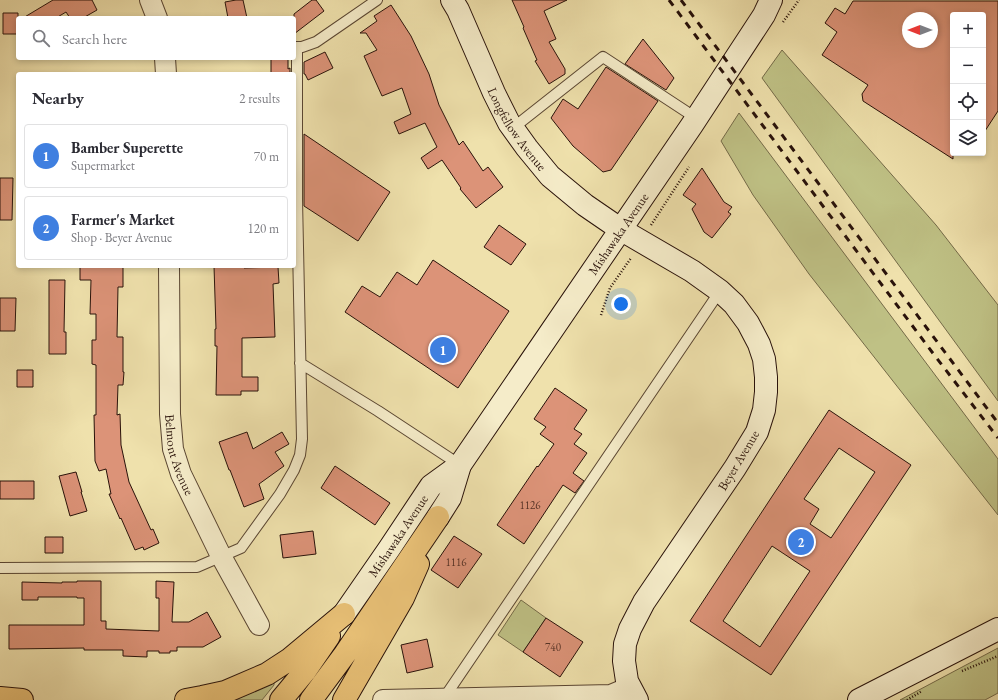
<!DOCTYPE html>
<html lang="en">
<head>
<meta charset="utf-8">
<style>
  body { margin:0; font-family:"EB Garamond",serif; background:#f7f7f7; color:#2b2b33 }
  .controls { position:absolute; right:12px; top:12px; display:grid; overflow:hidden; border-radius:4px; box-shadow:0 2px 6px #0003 }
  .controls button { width:36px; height:36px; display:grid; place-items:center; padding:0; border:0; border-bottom:1px solid #e1e1e2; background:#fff; color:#2b2b33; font:20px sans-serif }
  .compass { position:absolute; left:902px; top:12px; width:36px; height:36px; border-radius:50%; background:#fff; box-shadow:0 2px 6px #0003; rotate:270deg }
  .you { position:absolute; left:621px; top:304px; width:14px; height:14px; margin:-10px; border:3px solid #fff; border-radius:50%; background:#1a73e8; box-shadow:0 0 0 6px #1a73e833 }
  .badge { display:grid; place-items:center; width:26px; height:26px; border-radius:50%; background:#2563eb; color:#fff; font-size:13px; font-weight:700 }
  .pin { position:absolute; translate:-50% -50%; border:2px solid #fff; box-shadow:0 1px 4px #0006 }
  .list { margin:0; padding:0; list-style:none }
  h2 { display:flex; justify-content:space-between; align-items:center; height:52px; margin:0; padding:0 16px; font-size:17px }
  h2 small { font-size:13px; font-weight:400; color:#7c7c81 }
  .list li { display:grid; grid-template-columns:26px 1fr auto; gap:12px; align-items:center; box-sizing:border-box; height:64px; margin:0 8px 8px; padding:0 8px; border:1px solid #e1e1e2; border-radius:4px }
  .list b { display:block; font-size:15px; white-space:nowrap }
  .list p { margin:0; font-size:13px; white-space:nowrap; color:#7c7c81 }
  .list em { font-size:13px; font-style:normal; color:#7c7c81 }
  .icon { flex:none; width:22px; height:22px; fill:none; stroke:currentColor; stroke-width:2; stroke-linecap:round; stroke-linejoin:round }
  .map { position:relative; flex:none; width:998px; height:700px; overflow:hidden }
  .search { position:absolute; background:#fff; box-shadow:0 2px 6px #0003; left:16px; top:16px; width:280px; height:44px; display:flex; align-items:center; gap:10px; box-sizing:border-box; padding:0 14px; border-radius:4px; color:#7c7c81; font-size:15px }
  .panel { position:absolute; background:#fff; box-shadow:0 2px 6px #0003; left:16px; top:72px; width:280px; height:196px; border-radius:4px }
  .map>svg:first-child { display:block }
</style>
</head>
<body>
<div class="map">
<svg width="998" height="700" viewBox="0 0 998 700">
  <rect width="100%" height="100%" fill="#efe1ac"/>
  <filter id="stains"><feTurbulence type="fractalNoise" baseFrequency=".005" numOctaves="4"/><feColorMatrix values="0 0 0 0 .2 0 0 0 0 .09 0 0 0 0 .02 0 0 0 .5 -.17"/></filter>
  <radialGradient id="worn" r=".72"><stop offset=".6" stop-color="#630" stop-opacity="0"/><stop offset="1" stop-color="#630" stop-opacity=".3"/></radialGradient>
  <path fill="#bfc185" stroke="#746a48" d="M782,50L936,225L998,305V401L762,78Z
    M739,113L998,459V515L809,274L753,195L721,141Z
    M521,600L546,618L523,652L498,635Z
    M998,648V693L985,700H900Z
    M271,683H274V685L262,700H234L258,690Z"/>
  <path fill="#dc9378" stroke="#29120a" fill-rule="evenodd" d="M53,0H92L97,10L83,18H70L66,12L56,18H23Z
    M236,0H243L247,18H228L225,2Z
    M312,0H316L324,11L294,34V14Z
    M512,0H567L544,11L556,39L549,42L565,69V74L549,84L535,61L537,60L523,28L524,27Z
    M853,1H998V111L983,134V15H953V159L863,101L862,94L868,85L822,55L837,32L825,23L835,8L845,14ZM908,18H932V42H908Z
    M391,5L411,36L429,74L439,105L459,145L463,141L483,171L488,167L503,187L476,208L460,189L461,188L442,160L428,169L421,158L437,147L425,123L399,134L394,122L411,114L402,88L382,96L364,56L377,50L366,33H360L377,21L374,16Z
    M3,13H18V34H3Z
    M643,39L674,78L666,90L625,64Z
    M325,52L333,68L308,80L305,74H304V62Z
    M271,59H288V69L290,68V74H271Z
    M606,67L658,101L611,170L603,172L573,146L551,118L563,99L578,109Z
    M304,134L390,192L358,241L304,206Z
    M702,168L724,202L732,207L728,212L731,214L712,238L704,232L692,209L696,204L683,195Z
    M0,178H13L12,220H0Z
    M499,225L526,244L511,265L484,247Z
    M433,260L509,311L458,388L345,312L362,286L380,297L397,272L417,285Z
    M80,266H123V287H118L117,337H123V372H124L123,385H118L117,415L120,414L121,445L129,482L151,530L153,529L159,543L144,550L143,547L135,550L121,518L120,519L109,494H111L106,469L99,471L95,461L94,415H96V365L92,364V340H96V314H90L91,280H80Z
    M214,266H244V268L278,267L279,283L273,284L275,337L242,338V377H258V391H241V395H216L217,346H215V329H216Z
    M49,280H65L64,332H66V354H49Z
    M0,298H16L15,331H0Z
    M17,370H33V387H17Z
    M555,388L587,410L574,429L582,434L574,444L587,453L573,473L584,481L575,493L563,485L524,544L497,525L537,466L538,467L554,444L540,434L546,427L534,419Z
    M829,410L911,465L771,675L690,621ZM839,448L875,472L831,538L810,524L819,509L804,499ZM772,546L810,571L760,647L723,621Z
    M247,432L253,449L282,432L289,444L275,452L284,466L259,484L264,499L244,507L230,470H229L219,442Z
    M335,466L390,503L375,525L321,488Z
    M76,472L82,492H81L87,511L70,516L59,476Z
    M0,481H34V499H0Z
    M313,531L316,554L283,558L280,535Z
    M454,536L482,554L458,588L431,570Z
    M45,537H63V553H45Z
    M77,581H101V621H106V629L159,631V598H156V581L174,582L172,622H189L207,612L221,637L203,647H177V651H170V653H159V651H147V657L123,656V650H84V648L9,649V625H84V598H77V597H38V600H22V582L62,583V582H77Z
    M546,618L583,642L560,677L523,652Z
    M427,639L433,667L407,673L401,645Z"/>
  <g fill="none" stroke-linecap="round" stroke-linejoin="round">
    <g stroke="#5a4632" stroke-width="12">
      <path id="lane" d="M294,47H302L316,42L377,0
        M513,128L603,57L696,118
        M300,363L378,411L460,465
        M0,568L197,567L241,548L280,494L294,470L300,455L302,439L297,199V47
        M444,698L720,291"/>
    </g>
    <g stroke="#5a4632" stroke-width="22">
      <g id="street">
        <path d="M150,0L157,18"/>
        <path d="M165,58L166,74"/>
        <path id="s1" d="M169,266L170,414L173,449L181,474L221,556L259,625"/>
        <path d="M383,700L611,695L630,687"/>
      </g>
    </g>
    <g stroke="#29120a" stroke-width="24">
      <g id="secondary">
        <path id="s2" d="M452,0L458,10L494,93L509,123L527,148L550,176L585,205L620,229L692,271L720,291L734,304L748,323L759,344L764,359L766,377V392L764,410L757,432L735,468L644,602L630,629L625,644L624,661L627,681L637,700"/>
        <path id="s3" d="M438,517L450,498L460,465L692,125L764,15L771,0"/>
        <path id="s4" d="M344,614L389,549L431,486L460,465"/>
        <path d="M859,700L998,629"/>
      </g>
    </g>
    <g stroke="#29120a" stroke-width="24">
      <path id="primary" d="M0,698L22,700
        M186,700L202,697L225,692L267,674L290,659L344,614
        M281,700L305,671L329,636
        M311,700L345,654L438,517
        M344,700L403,598L418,564"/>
    </g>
    <path stroke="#29120a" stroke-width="2.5" stroke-dasharray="1 2" stroke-linecap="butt" d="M783,22L799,0
      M651,225L689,167
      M601,315L610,288L631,258
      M962,671L998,656
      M907,700L922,691"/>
    <use href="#lane" stroke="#f5ecc9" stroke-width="10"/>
    <use href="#street" stroke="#f5ecc9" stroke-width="20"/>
    <use href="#secondary" stroke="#f5ecc9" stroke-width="22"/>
    <use href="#primary" stroke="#e8c076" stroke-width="22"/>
    <path stroke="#29120a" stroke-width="3" stroke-dasharray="7 7" stroke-linecap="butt" d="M669,0L932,352L998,438
      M681,0L998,423"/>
  </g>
  <g text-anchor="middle" stroke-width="3.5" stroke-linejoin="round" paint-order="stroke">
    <g font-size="11" fill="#563226">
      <text x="530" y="509">1126</text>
      <text x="456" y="566">1116</text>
      <text x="553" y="651">740</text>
    </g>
    <g font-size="13" fill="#29120a" stroke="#f5ecc9">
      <text dy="5" stroke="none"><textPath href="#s2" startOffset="145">Longfellow Avenue</textPath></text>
      <text dy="5" stroke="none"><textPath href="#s3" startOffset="337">Mishawaka Avenue</textPath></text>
      <text dy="5" stroke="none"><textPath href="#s1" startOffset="190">Belmont Avenue</textPath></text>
      <text transform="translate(738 460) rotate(-59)" y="5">Beyer Avenue</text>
      <text dy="5" stroke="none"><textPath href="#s4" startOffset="95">Mishawaka Avenue</textPath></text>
    </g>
  </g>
  <rect width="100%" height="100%" filter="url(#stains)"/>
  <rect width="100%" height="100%" fill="url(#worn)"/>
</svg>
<div class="controls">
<button>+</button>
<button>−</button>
<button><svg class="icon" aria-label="locate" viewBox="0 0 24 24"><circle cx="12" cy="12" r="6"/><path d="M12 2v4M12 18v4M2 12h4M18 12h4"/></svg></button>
<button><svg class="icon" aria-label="layers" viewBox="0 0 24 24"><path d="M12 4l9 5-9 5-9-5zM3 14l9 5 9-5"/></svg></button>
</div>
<svg class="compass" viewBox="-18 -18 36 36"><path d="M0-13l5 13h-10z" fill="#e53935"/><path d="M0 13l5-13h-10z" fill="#7c7c81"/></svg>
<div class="you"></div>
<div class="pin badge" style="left:443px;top:350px;background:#3f7fe0">1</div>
<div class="pin badge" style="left:801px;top:542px;background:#3f7fe0">2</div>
<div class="search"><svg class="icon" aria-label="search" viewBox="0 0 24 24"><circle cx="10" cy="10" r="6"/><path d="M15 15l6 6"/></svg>Search here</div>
<section class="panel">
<h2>Nearby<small>2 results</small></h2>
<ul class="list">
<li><span class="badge" style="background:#3f7fe0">1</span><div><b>Bamber Superette</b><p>Supermarket</p></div><em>70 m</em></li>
<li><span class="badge" style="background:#3f7fe0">2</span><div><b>Farmer's Market</b><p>Shop · Beyer Avenue</p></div><em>120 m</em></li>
</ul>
</section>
</div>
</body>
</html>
